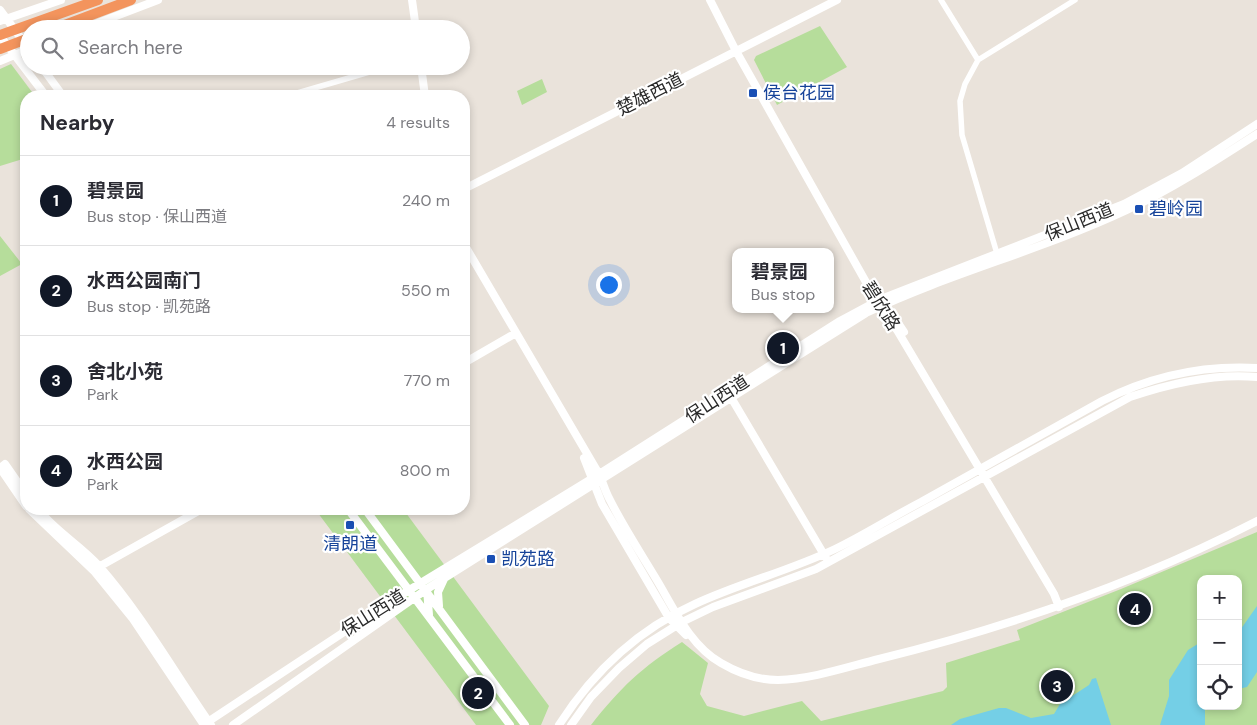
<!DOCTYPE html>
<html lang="en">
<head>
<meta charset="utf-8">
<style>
  body { margin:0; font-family:"DM Sans","Noto Sans SC",sans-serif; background:#f7f7f7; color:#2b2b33 }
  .controls { position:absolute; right:15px; bottom:15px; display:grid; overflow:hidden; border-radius:10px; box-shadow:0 2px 8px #0003 }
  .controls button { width:45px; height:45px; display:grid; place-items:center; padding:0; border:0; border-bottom:1px solid #e1e1e2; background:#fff; color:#2b2b33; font:25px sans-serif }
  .you { position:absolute; left:608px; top:284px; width:18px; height:18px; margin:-12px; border:4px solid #fff; border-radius:50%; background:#1a73e8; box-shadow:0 0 0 8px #1a73e833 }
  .badge { display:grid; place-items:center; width:32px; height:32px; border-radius:50%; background:#111827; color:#fff; font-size:16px; font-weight:700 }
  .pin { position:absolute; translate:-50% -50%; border:2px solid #fff; box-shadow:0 1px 5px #0006 }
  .popup { position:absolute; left:732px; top:248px; width:102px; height:65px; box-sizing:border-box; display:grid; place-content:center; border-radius:10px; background:#fff; filter:drop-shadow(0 1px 4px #0005); font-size:16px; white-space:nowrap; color:#7c7c81 }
  .popup b { font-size:19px; color:#2b2b33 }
  .popup::after { content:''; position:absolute; left:50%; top:100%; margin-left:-10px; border:10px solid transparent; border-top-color:#fff }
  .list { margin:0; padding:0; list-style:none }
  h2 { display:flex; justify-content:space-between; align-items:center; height:65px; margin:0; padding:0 20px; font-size:21px }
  h2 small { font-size:16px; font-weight:400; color:#7c7c81 }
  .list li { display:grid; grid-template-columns:32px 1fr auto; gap:15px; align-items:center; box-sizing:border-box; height:90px; padding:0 20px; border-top:1px solid #e1e1e2 }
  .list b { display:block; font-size:19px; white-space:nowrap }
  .list p { margin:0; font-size:16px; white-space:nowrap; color:#7c7c81 }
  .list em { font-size:16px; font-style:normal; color:#7c7c81 }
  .icon { flex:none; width:28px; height:28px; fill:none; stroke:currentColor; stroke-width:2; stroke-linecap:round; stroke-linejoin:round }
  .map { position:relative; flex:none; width:1257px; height:725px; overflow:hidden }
  .search { position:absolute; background:#fff; box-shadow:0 2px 8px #0003; left:20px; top:20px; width:450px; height:55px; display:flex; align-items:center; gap:12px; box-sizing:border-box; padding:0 18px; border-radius:28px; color:#7c7c81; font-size:19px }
  .panel { position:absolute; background:#fff; box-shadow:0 2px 8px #0003; left:20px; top:90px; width:450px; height:425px; border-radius:20px }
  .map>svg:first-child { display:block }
</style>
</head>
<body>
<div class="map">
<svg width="1257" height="725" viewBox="0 0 1257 725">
  <rect width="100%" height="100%" fill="#eae3db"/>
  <path fill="#b6dd9b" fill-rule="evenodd" d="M820,26L847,67L777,105L754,60L756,56Z
    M11,64L35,96H26V158L0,166V69Z
    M542,79L547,92L522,105L517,91Z
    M0,236L22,264L0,276Z
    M315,509H403L549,706L541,725H476Z
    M1257,532V725H591C621,687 641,668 682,642L708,663L700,694L707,706L744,716L802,701L821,721L943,691L947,687L946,663L1020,640L1017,630L1121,589ZM1201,579H1238V706H1201Z"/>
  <path fill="#74cfe6" d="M1257,606V672L1247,687L1238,689V633Z
    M1201,642V706H1205V725H1160L1169,696V680L1188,650Z
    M1096,678L1111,725H951L960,719L999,708H1006L1031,718L1054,714L1060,704L1089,685L1092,679Z"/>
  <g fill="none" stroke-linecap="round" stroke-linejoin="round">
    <path stroke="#fff" stroke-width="5.5" d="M941,0L978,60
      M287,96L390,66
      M998,257L962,135L960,101L965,84L978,60L1075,0"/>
    <path stroke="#fff" stroke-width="8" d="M412,0L416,29
      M710,0L736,51L880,307L897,330L1054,594L1059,607
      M0,10L29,49
      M0,21L61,0
      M82,29L158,0
      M0,36L46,96
      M0,61L29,49
      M41,66L63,96
      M421,66L425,96
      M464,189L837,0
      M464,244L599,474C603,482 605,491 610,500C624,528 642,555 658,582C675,611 691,646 721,663C738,673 758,680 778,680C812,679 847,667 879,659C1009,627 1138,582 1257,521
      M884,302L904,332
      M464,363L516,333
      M729,394L826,558
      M584,458L602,504L669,618L686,635
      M0,468L26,506
      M0,468L5,464L26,494
      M29,509L94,571L133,619L204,725
      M38,509C55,531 80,545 99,566C142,615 174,672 211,725
      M348,509L510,725
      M365,509L525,725
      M95,569L202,509
      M427,589L429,615
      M439,606L438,592L444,579
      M203,725L388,603L593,478L840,321L881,299L1124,204L1182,173L1257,124
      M233,725L427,589L866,313C950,273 1042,250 1127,210C1172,189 1215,161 1257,134
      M559,725C593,672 637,630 695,604C740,583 789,571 835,549C864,535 892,517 921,502C982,468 1042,434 1102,401C1151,376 1202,365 1257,368
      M571,725L591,697L619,668L647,644L682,622L713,607L816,569L1130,397C1171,383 1214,373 1257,377"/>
    <path stroke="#f3945d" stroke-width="10" d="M54,29L131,0
      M0,35L98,0
      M0,49L29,38"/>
  </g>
  <g fill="#1a4fb4" stroke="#fff" stroke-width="2">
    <rect x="748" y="88" width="10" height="10" rx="2.5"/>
    <rect x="1134" y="204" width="10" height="10" rx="2.5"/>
    <rect x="345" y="520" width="10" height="10" rx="2.5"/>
    <rect x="486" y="554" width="10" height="10" rx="2.5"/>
  </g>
  <g text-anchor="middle" stroke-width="4.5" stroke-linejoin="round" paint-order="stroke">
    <g font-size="18" fill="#164399" stroke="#fff" text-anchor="start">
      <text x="763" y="99">侯台花园</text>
      <text x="1149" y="215">碧岭园</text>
      <text x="350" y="550" text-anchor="middle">清朗道</text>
      <text x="501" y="565">凯苑路</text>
    </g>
    <g font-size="18" fill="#292929" stroke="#fff">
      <text transform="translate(650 94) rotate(-27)" y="6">楚雄西道</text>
      <text transform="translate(1079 222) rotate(-22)" y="6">保山西道</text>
      <text transform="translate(881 306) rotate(58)" y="6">碧欣路</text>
      <text transform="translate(717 399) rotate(-33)" y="6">保山西道</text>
      <text transform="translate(373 613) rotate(-32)" y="6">保山西道</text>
    </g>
  </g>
</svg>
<div class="controls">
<button>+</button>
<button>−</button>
<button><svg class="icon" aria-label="locate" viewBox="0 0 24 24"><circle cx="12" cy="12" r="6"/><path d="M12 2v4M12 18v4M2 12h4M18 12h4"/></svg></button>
</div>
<div class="you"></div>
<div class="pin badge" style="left:783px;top:348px">1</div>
<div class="popup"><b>碧景园</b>Bus stop</div>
<div class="pin badge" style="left:478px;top:693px">2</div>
<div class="pin badge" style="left:1057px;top:686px">3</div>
<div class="pin badge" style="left:1135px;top:609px">4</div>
<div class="search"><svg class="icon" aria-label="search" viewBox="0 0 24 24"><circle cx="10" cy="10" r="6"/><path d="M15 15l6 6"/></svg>Search here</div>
<section class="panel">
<h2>Nearby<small>4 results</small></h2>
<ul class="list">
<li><span class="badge">1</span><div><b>碧景园</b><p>Bus stop · 保山西道</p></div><em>240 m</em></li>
<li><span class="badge">2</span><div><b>水西公园南门</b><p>Bus stop · 凯苑路</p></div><em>550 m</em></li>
<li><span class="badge">3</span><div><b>舍北小苑</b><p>Park</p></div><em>770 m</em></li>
<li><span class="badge">4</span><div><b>水西公园</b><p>Park</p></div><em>800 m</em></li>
</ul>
</section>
</div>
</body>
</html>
